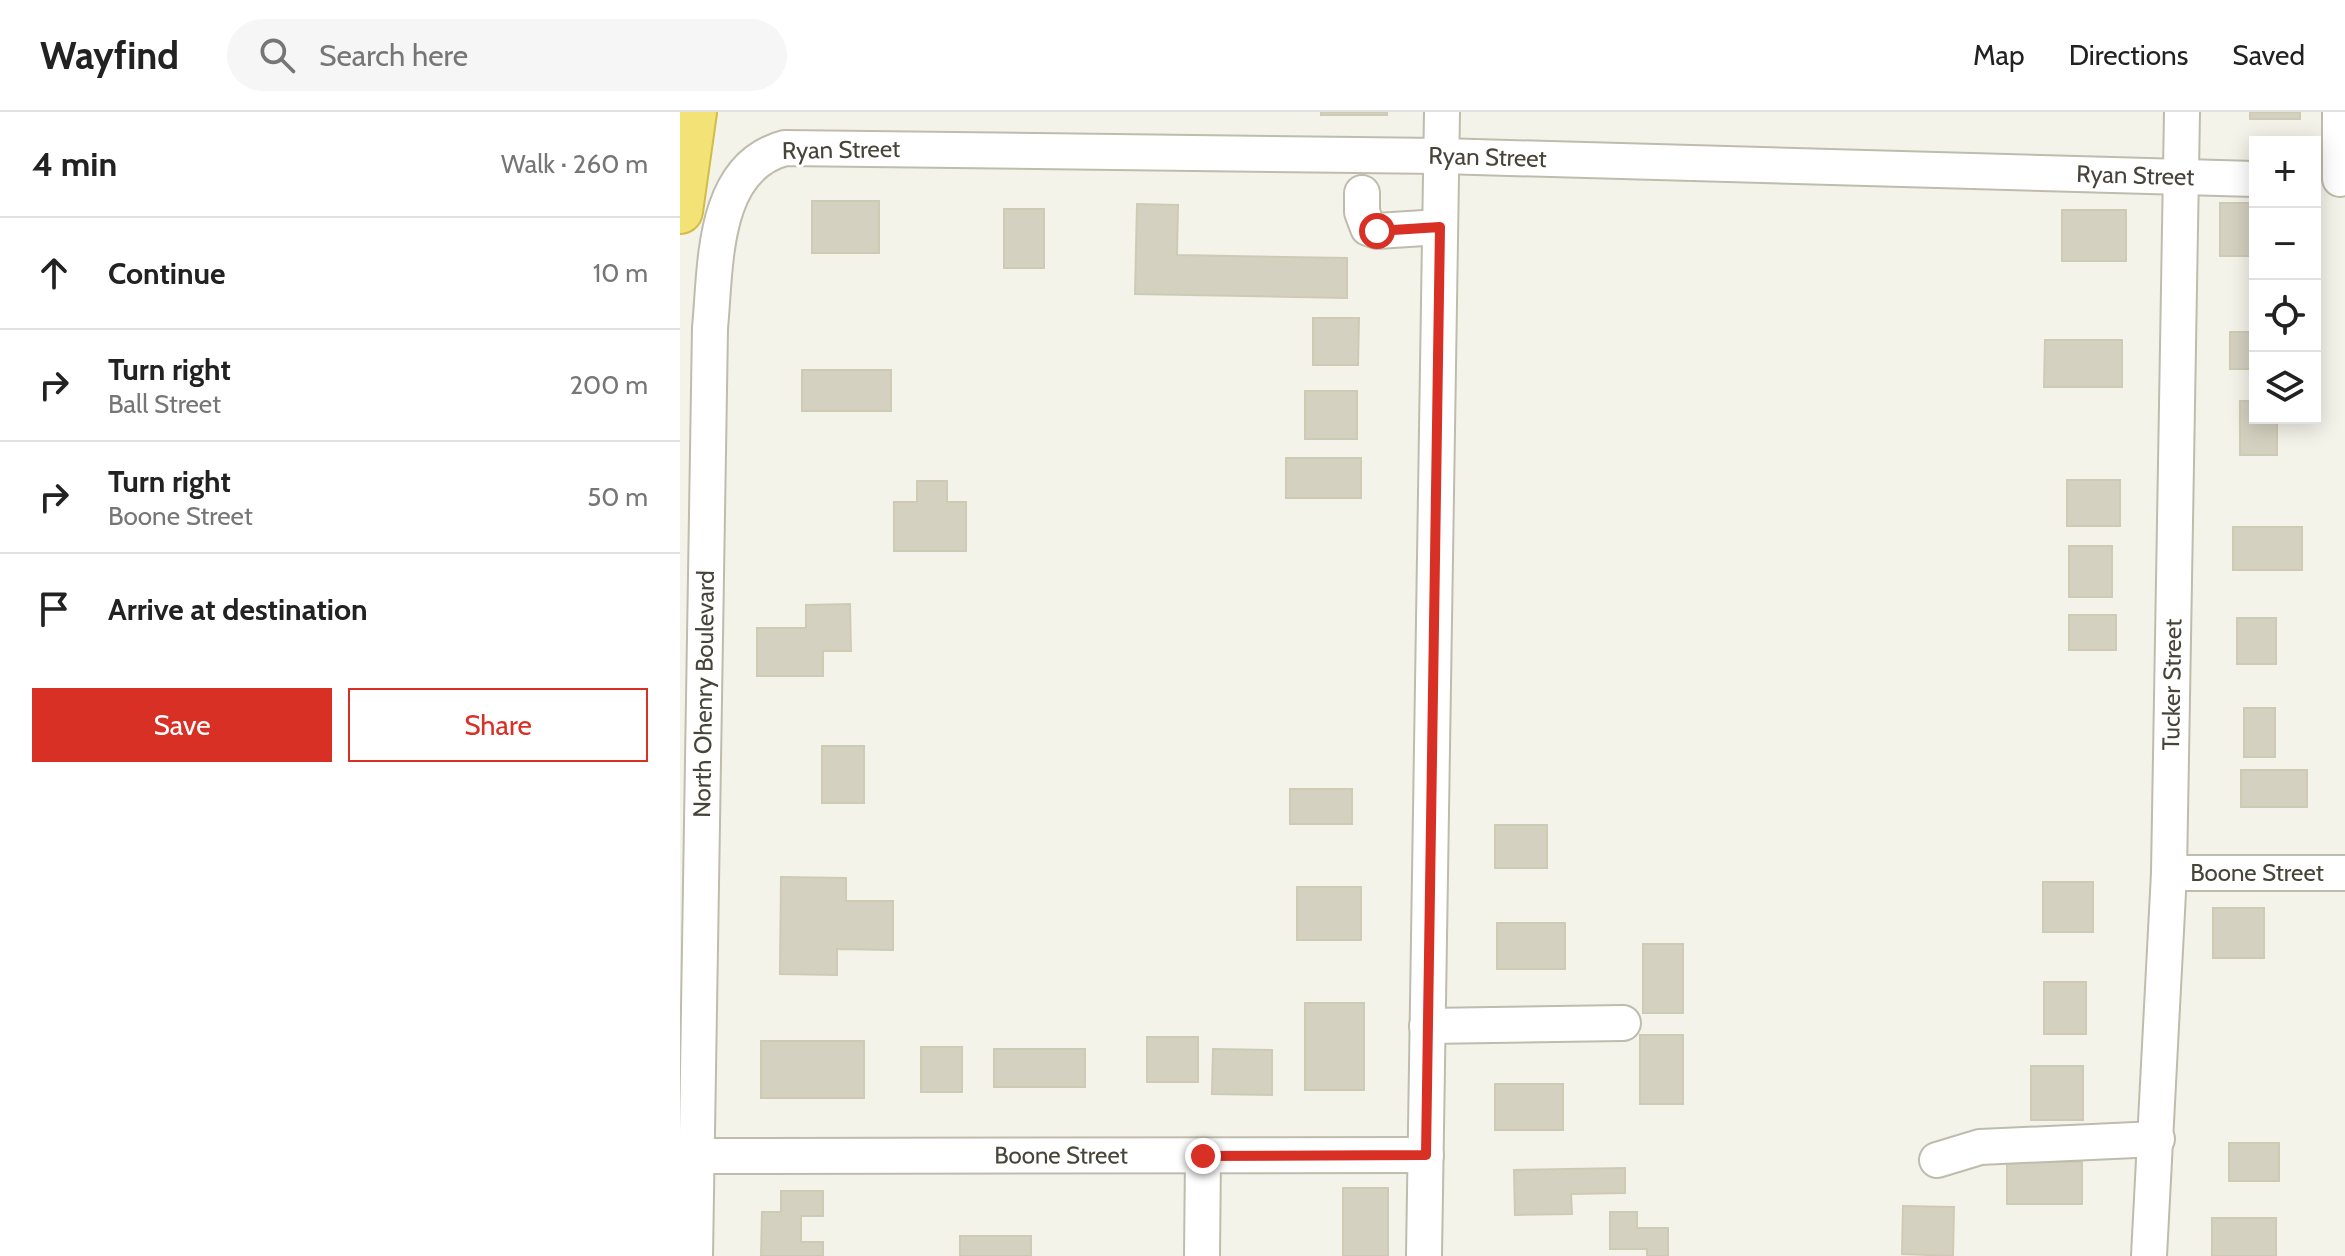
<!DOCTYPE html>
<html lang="en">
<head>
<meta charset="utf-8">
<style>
  body { margin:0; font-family:Cabin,sans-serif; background:#f6f6f6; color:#222 }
  .controls { position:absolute; right:24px; top:24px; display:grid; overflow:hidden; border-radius:0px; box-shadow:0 4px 20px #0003 }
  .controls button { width:72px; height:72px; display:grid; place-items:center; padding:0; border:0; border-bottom:2px solid #e0e0e0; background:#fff; color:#222; font:40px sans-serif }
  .stop { position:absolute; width:24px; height:24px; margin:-18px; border:6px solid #d93025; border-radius:50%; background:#fff }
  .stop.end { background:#d93025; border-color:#fff; box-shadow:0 2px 8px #0008 }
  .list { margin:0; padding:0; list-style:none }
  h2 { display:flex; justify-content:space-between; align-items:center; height:104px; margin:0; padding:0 32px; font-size:34px }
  h2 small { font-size:26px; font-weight:400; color:#767676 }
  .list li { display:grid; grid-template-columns:52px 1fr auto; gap:24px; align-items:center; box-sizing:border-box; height:112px; padding:0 32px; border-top:2px solid #e0e0e0 }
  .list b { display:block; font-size:30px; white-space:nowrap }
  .list p { margin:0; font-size:26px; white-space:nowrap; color:#767676 }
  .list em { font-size:26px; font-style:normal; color:#767676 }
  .actions { display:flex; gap:16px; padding:24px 32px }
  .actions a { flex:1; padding:18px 0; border:2px solid #d93025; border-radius:0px; text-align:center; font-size:28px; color:#d93025 }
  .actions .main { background:#d93025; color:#fff }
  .icon { flex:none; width:44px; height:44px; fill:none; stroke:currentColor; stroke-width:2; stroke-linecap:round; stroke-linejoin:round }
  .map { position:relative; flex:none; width:1665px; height:1144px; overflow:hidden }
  header { display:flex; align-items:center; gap:48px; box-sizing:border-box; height:112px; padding:0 40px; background:#fff; border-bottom:2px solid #e0e0e0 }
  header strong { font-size:38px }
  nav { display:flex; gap:44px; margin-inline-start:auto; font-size:28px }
  .search { width:560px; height:72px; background:#f6f6f6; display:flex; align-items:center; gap:20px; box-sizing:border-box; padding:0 28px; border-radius:44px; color:#767676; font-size:30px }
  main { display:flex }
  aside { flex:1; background:#fff }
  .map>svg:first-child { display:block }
</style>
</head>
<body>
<header>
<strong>Wayfind</strong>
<div class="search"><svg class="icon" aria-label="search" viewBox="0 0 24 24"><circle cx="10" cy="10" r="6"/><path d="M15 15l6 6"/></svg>Search here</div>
<nav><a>Map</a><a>Directions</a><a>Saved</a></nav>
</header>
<main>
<aside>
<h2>4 min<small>Walk · 260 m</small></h2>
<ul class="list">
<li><svg class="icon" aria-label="ahead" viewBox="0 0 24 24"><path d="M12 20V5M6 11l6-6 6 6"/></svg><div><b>Continue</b></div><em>10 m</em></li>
<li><svg class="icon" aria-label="right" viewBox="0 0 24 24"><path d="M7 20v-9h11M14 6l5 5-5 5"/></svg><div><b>Turn right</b><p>Ball Street</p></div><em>200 m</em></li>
<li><svg class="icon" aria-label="right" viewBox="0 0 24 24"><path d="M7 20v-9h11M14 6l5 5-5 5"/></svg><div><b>Turn right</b><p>Boone Street</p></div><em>50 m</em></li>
<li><svg class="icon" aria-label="arrive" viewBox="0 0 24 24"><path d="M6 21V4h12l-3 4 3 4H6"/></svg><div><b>Arrive at destination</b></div></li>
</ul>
<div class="actions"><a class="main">Save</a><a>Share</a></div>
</aside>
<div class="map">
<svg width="1665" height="1144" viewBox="0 0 1665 1144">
  <rect width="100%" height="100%" fill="#f4f3ea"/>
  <path fill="#d5d1c1" stroke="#cfcab4" stroke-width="2" d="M641,0H707V3H641Z
    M1570,0H1620V7H1570Z
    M132,89H199V141H132Z
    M1540,91H1575V144H1540Z
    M457,92L498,93L497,143L667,146V186L455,182Z
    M324,97H364V156H324Z
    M1382,98H1446V149H1382Z
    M633,206H679L678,253H633Z
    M1550,220H1575V257H1550Z
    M1365,228H1442V275H1364Z
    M122,258H211V299H122Z
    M625,279H677V327H625Z
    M1560,289H1575V306H1597V343H1560Z
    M606,346H681V386H606Z
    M1387,368H1440V414H1387Z
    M237,369H267V390H286V439H214V390H237Z
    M1553,415H1622V458H1553Z
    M1389,434H1432V485H1389Z
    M170,492L171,539H143V564H77V516H126V493Z
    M1389,503H1436V538H1389Z
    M1557,506H1596V552H1557Z
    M1564,596H1595V645H1564Z
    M142,634H184V691H142Z
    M1561,658H1627V695H1561Z
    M610,677H672V712H610Z
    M815,713H867V756H815Z
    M101,765L166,766V789H213V838L157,837V863L100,862Z
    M1363,770H1413V820H1363Z
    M617,775H681V828H617Z
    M1533,796H1584V846H1533Z
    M817,811H885V857H817Z
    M963,832H1003V901H963Z
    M1364,870H1406V922H1364Z
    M625,891H684V978H625Z
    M960,923H1003V992H960Z
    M467,925H518V970H467Z
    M81,929H184V986H81Z
    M241,935H282V980H241Z
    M314,937H405V975H314Z
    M533,937L592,938V983L532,982Z
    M1351,954H1403V1008H1351Z
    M815,972H883V1018H815Z
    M1549,1031H1599V1069H1549Z
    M1327,1050H1402V1092H1327Z
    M945,1056V1081L891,1082L892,1102L835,1103L834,1058Z
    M663,1076H708V1144H663Z
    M101,1079H143V1104H121V1130H143V1144H81L82,1100H101Z
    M1223,1094L1274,1095L1273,1144L1222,1142Z
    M930,1100H957V1116H988V1144H967V1137H930Z
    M1532,1106H1596V1144H1532Z
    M280,1124H351V1144H280Z"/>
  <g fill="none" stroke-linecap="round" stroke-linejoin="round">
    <g stroke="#bfbcad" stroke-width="38">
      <g id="minor">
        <path d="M1660,0V67"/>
        <path d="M682,81V100L688,116L697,119L760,115"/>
        <path id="s1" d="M1489,761H1665"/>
        <path d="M747,914L943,911"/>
        <path id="s2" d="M15,1044L746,1043"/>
        <path d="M1257,1048L1300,1035L1477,1027"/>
        <path id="s3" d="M15,1144L30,216C36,155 31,55 105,36L761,44L1575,67"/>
        <path d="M522,1144L523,1044"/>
        <path d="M744,1144L762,0"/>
        <path id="s4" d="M1469,1144L1489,761L1502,0"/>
      </g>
    </g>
    <g stroke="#d2bb46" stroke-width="48">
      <path id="highway" d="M0,99L14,0"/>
    </g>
    <use href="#minor" stroke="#fff" stroke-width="34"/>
    <use href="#highway" stroke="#f3e377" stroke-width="44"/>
  </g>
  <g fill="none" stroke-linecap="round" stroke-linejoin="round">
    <path stroke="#d93025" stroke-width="10" d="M523,1044L746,1043L760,115L697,119"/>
  </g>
  <g text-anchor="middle" stroke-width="6" stroke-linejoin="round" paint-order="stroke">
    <g font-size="24" fill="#474539" stroke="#fff">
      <text transform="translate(161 38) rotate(-1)" y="8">Ryan Street</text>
      <text dy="8" stroke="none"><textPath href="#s3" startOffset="1840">Ryan Street</textPath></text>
      <text dy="8" stroke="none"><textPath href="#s3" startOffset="2488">Ryan Street</textPath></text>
      <text dy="8" stroke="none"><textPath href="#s4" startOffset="572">Tucker Street</textPath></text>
      <text dy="8" stroke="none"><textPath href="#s3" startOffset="562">North Ohenry Boulevard</textPath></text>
      <text dy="8" stroke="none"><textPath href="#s1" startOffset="88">Boone Street</textPath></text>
      <text dy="8" stroke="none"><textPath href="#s2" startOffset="366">Boone Street</textPath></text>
    </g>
  </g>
</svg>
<div class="controls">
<button>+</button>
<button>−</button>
<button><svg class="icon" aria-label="locate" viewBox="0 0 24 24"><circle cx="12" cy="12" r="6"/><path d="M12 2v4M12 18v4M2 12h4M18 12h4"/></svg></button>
<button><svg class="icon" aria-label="layers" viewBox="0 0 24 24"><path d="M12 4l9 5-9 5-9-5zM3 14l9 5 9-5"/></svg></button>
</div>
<div class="stop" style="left:697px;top:119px"></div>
<div class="stop end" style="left:523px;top:1044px"></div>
</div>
</main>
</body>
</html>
